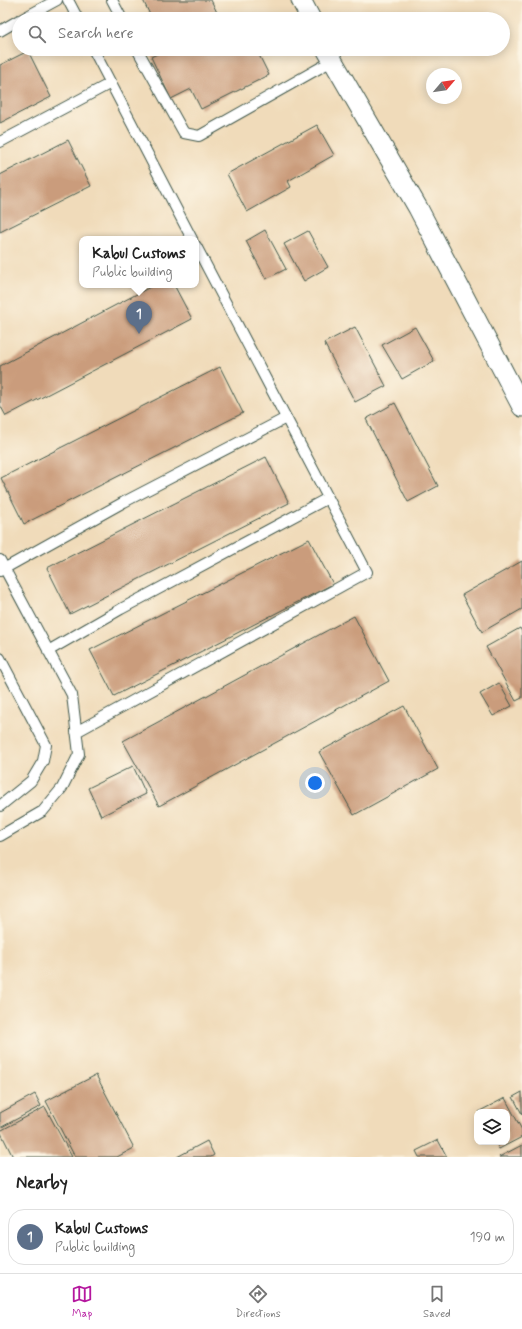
<!DOCTYPE html>
<html lang="en">
<head>
<meta charset="utf-8">
<style>
  body { margin:0; font-family:Mynerve,sans-serif; background:#f2f2f2; color:#222 }
  .controls { position:absolute; right:12px; bottom:12px; display:grid; overflow:hidden; border-radius:8px; box-shadow:0 2px 10px #0003 }
  .controls button { width:36px; height:36px; display:grid; place-items:center; padding:0; border:0; border-bottom:1px solid #e0e0e0; background:#fff; color:#222; font:20px sans-serif }
  .compass { position:absolute; left:426px; top:68px; width:36px; height:36px; border-radius:50%; background:#fff; box-shadow:0 2px 10px #0003; rotate:61deg }
  .you { position:absolute; left:315px; top:783px; width:14px; height:14px; margin:-10px; border:3px solid #fff; border-radius:50%; background:#1a73e8; box-shadow:0 0 0 6px #1a73e833 }
  .badge { display:grid; place-items:center; width:26px; height:26px; border-radius:50%; background:#b5179e; color:#fff; font-size:13px; font-weight:700 }
  .pin { position:absolute; translate:-50% -33px; filter:drop-shadow(0 1px 2px #0008) }
  .pin::after { content:''; position:absolute; top:21px; width:14px; height:12px; background:inherit; clip-path:polygon(0 0,100% 0,50% 100%) }
  .popup { position:absolute; left:79px; top:236px; width:120px; height:52px; box-sizing:border-box; display:grid; place-content:center; border-radius:8px; background:#fff; filter:drop-shadow(0 1px 3px #0005); font-size:13px; white-space:nowrap; color:#767676 }
  .popup b { font-size:15px; color:#222 }
  .popup::after { content:''; position:absolute; left:50%; top:100%; margin-left:-8px; border:8px solid transparent; border-top-color:#fff }
  .list { margin:0; padding:0; list-style:none }
  h2 { display:flex; justify-content:space-between; align-items:center; height:52px; margin:0; padding:0 16px; font-size:17px }
  h2 small { font-size:13px; font-weight:400; color:#767676 }
  .list li { display:grid; grid-template-columns:26px 1fr auto; gap:12px; align-items:center; box-sizing:border-box; height:56px; margin:0 8px 8px; padding:0 8px; border:1px solid #e0e0e0; border-radius:16px }
  .list b { display:block; font-size:15px; white-space:nowrap }
  .list p { margin:0; font-size:13px; white-space:nowrap; color:#767676 }
  .list em { font-size:13px; font-style:normal; color:#767676 }
  .icon { flex:none; width:22px; height:22px; fill:none; stroke:currentColor; stroke-width:2; stroke-linecap:round; stroke-linejoin:round }
  .map { position:relative; flex:none; width:522px; height:1157px; overflow:hidden }
  .search { position:absolute; background:#fff; box-shadow:0 2px 10px #0003; left:12px; right:12px; top:12px; height:44px; display:flex; align-items:center; gap:10px; box-sizing:border-box; padding:0 14px; border-radius:22px; color:#767676; font-size:15px }
  .sheet { height:116px; background:#fff }
  nav { display:flex; justify-content:space-around; align-items:center; box-sizing:border-box; height:56px; border-top:1px solid #e0e0e0; background:#fff; font-size:11px; color:#767676 }
  nav a { display:grid; justify-items:center; gap:2px }
  nav .on { color:#b5179e }
  .map>svg:first-child { display:block }
</style>
</head>
<body>
<div class="map">
<svg width="522" height="1157" viewBox="0 0 522 1157">
  <rect width="100%" height="100%" fill="#fcf5e5"/>
  <filter id="ink" filterUnits="userSpaceOnUse"><feTurbulence type="fractalNoise" baseFrequency=".025" numOctaves="2"/><feDisplacementMap in="SourceGraphic" scale="8" xChannelSelector="R" yChannelSelector="G"/><feConvolveMatrix kernelMatrix="1 2 1 2 8 2 1 2 1" color-interpolation-filters="sRGB"/></filter>
  <filter id="wash" filterUnits="userSpaceOnUse"><feTurbulence type="fractalNoise" baseFrequency=".012" numOctaves="4" result="noise"/><feDisplacementMap in="SourceGraphic" scale="16" xChannelSelector="R" yChannelSelector="G"/><feGaussianBlur stdDeviation="0.9" result="paint"/><feColorMatrix in="noise" values="0 0 0 0 0 0 0 0 0 0 0 0 0 0 0 0 0 1.4 0 .05"/><feComposite in="paint" operator="in"/></filter>
  <g filter="url(#wash)">
    <rect width="100%" height="100%" fill="#f0dbba"/>
    <g id="blocks">
      <path fill="#ca9c7c" d="M143,0H211L220,19H152Z
        M167,49H235L237,53L244,49H256L269,75L201,109L191,89L171,99L151,57Z
        M28,51L51,97L0,123V65Z
        M317,125L334,155L288,181L291,187L247,212L227,174Z
        M68,140L91,186L0,232V175Z
        M265,230L286,269L266,279L246,241Z
        M308,231L328,267L304,281L284,244Z
        M154,285H174L192,319L6,416L0,405V366Z
        M355,327L386,386L355,402L324,343Z
        M415,327L434,361L402,379L382,345Z
        M220,367L243,413L24,524L1,478Z
        M395,403L438,486L408,502L366,419Z
        M266,457L289,503L70,614L47,568Z
        M309,539L333,584L114,696L90,650Z
        M522,561V609L482,632L462,595Z
        M354,616L389,681L159,806L123,741Z
        M520,628L522,632V698L516,701L486,647Z
        M499,683L512,706L493,716L480,694Z
        M404,706L438,769L354,815L319,752Z
        M133,766L146,794L101,816L88,788Z
        M96,1075L134,1148L117,1157H75L46,1101Z
        M522,1092V1114L513,1097Z
        M35,1094L41,1106L0,1128V1113Z
        M505,1098L522,1130V1137L499,1149L496,1142H507V1112H478Z
        M45,1107L72,1157H13L0,1131Z
        M438,1140L447,1157H419L416,1151Z
        M207,1141L214,1155L211,1157H177Z
        M522,1145V1157H499Z"/>
    </g>
  </g>
  <g filter="url(#ink)">
    <use href="#blocks" fill-opacity="0" stroke="#3e5548" stroke-width="1"/>
    <g fill="none" stroke-linecap="round" stroke-linejoin="round">
      <g stroke="#3e5548" stroke-width="12">
        <path id="lane" d="M68,0L78,19
          M112,0L122,19
          M22,19L57,0
          M0,31L19,20
          M93,49L192,239
          M137,49L184,133L199,136L332,61
          M0,142L111,83
          M0,560L72,695L79,754L62,788L43,811L0,836
          M0,571L124,502L286,418
          M48,651L121,609L328,498
          M0,658L46,745L43,761L31,781L0,806
          M76,732L367,572L196,246"/>
      </g>
      <g stroke="#3e5548" stroke-width="21">
        <path id="street" d="M301,0L311,19
          M326,49L418,208L522,407"/>
      </g>
      <use href="#lane" stroke="#fff" stroke-width="10"/>
      <use href="#street" stroke="#fff" stroke-width="19"/>
    </g>
  </g>
</svg>
<div class="controls">
<button><svg class="icon" aria-label="layers" viewBox="0 0 24 24"><path d="M12 4l9 5-9 5-9-5zM3 14l9 5 9-5"/></svg></button>
</div>
<svg class="compass" viewBox="-18 -18 36 36"><path d="M0-13l5 13h-10z" fill="#e53935"/><path d="M0 13l5-13h-10z" fill="#767676"/></svg>
<div class="you"></div>
<div class="pin badge" style="left:139px;top:334px;background:#5c6f8a">1</div>
<div class="popup"><b>Kabul Customs</b>Public building</div>
<div class="search"><svg class="icon" aria-label="search" viewBox="0 0 24 24"><circle cx="10" cy="10" r="6"/><path d="M15 15l6 6"/></svg>Search here</div>
</div>
<section class="sheet">
<h2>Nearby<small></small></h2>
<ul class="list">
<li><span class="badge" style="background:#5c6f8a">1</span><div><b>Kabul Customs</b><p>Public building</p></div><em>190 m</em></li>
</ul>
</section>
<nav>
<a class="on"><svg class="icon" aria-label="map" viewBox="0 0 24 24"><path d="M3 6l6-2 6 2 6-2v14l-6 2-6-2-6 2zM9 4v14M15 6v14"/></svg>Map</a>
<a><svg class="icon" aria-label="directions" viewBox="0 0 24 24"><path d="M12 3l9 9-9 9-9-9zM9 14v-3h6M13 9l2 2-2 2"/></svg>Directions</a>
<a><svg class="icon" aria-label="saved" viewBox="0 0 24 24"><path d="M7 4h10v16l-5-4-5 4z"/></svg>Saved</a>
</nav>
</body>
</html>
